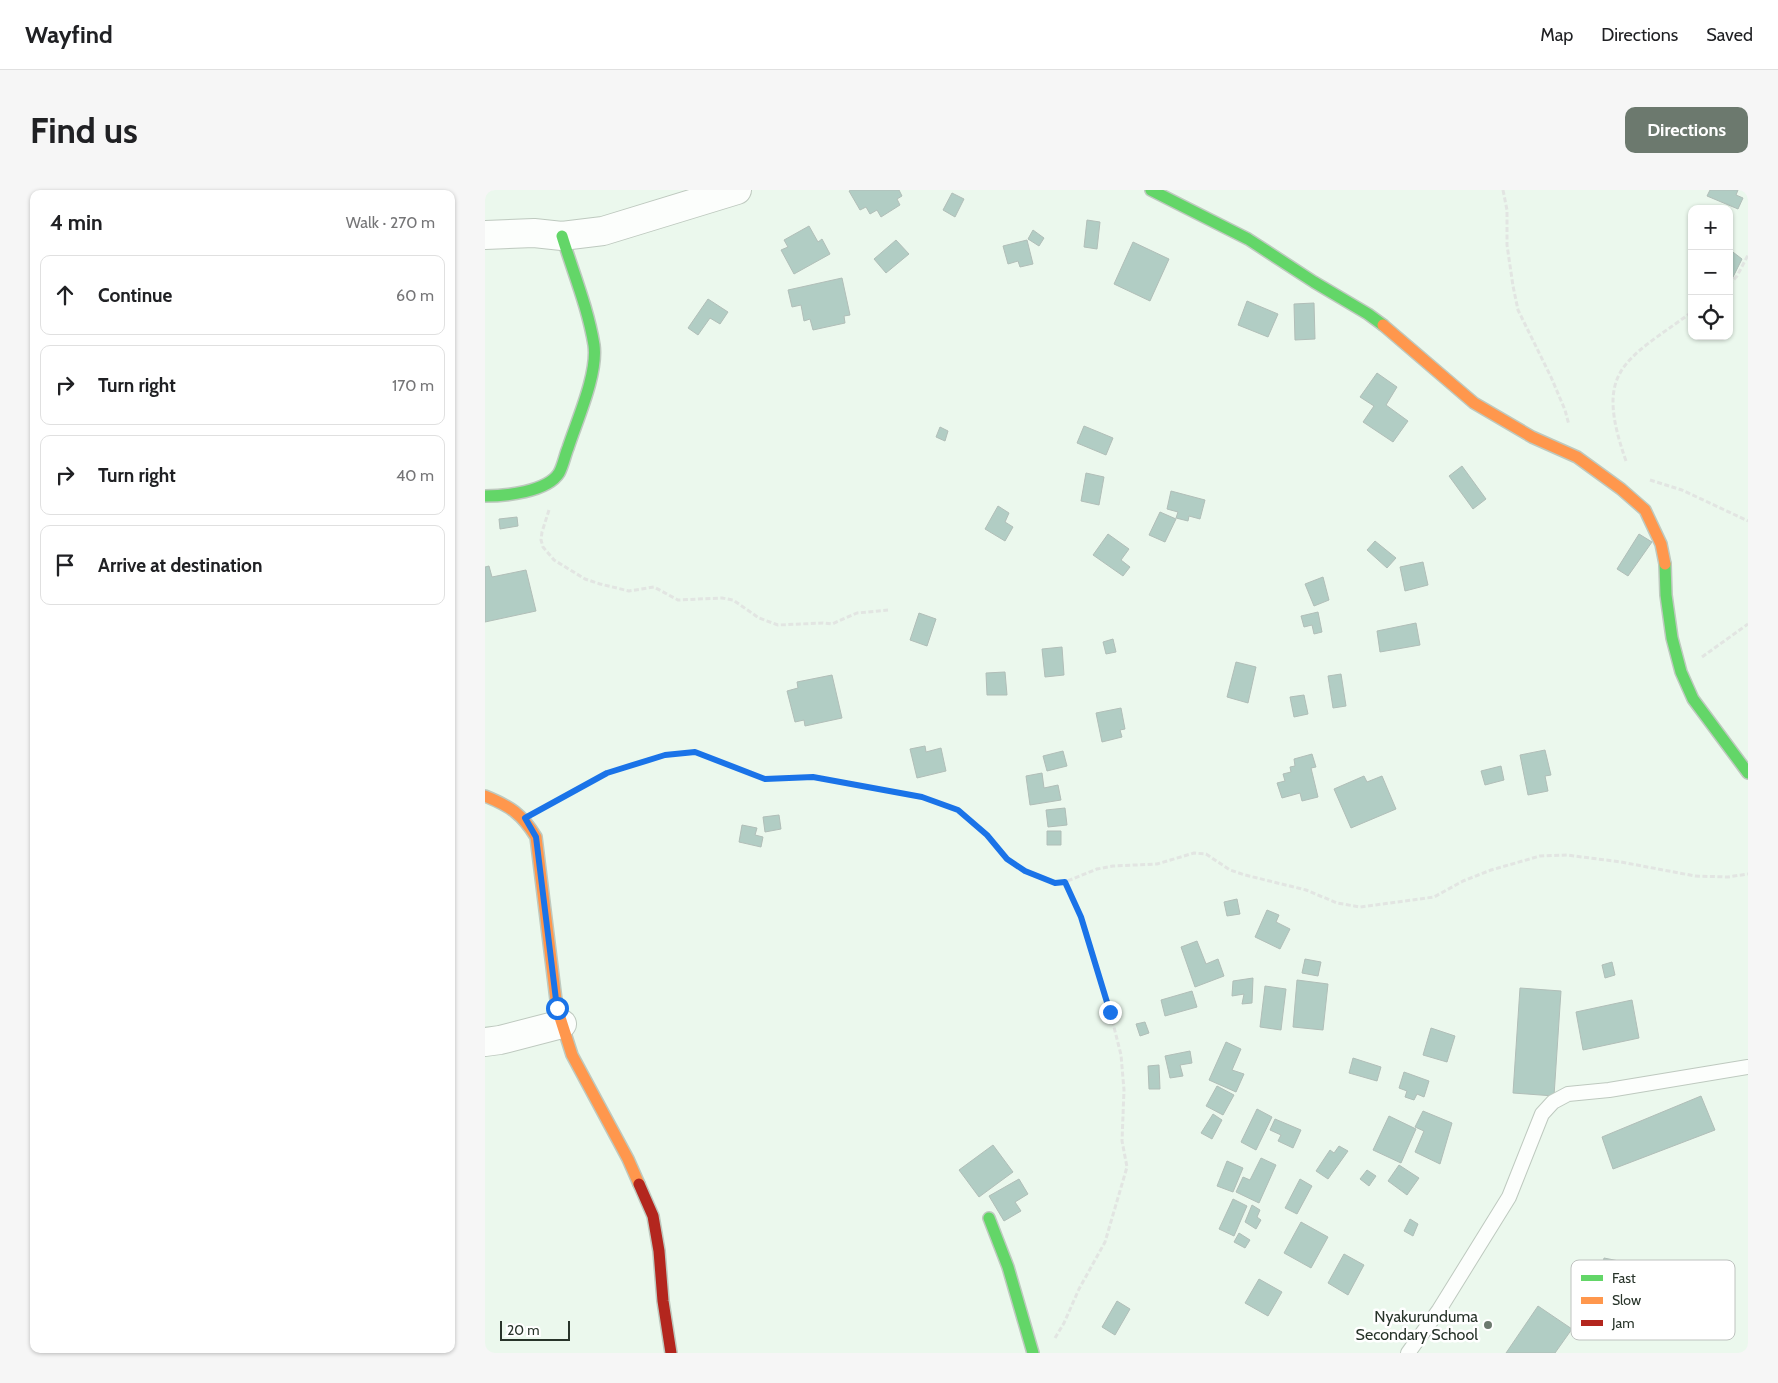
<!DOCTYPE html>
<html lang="en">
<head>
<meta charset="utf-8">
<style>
  body { margin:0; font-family:Cabin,sans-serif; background:#f6f6f6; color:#202124 }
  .controls { position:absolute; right:15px; top:15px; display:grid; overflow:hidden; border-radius:10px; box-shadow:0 1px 4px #0004 }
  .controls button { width:45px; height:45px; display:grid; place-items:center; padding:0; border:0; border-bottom:1px solid #e0e0e0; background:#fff; color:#202124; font:25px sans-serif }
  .scale { position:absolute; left:15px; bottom:12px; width:70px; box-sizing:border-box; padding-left:5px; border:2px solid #28342a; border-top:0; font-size:14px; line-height:18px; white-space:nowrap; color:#28342a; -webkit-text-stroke:4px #fff; paint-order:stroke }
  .stop { position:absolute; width:15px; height:15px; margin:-11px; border:4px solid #1a73e8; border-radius:50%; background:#fff }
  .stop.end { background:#1a73e8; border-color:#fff; box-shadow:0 1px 5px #0008 }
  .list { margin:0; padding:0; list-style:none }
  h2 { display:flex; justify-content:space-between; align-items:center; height:65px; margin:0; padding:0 20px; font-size:21px }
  h2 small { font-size:16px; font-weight:400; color:#757577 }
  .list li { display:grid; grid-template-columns:32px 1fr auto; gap:15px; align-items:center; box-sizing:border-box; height:80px; margin:0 10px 10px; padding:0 10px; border:1px solid #e0e0e0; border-radius:10px }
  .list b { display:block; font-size:19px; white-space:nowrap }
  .list em { font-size:16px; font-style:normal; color:#757577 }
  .icon { flex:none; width:28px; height:28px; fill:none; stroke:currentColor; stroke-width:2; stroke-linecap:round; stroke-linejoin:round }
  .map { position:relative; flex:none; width:1263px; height:1163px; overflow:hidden; border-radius:10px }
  header { display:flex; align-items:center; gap:30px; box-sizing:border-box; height:70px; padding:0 25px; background:#fff; border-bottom:1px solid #e0e0e0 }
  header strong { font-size:24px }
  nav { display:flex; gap:28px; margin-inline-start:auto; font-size:18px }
  .intro { display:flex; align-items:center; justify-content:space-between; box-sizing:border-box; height:120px; padding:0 30px }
  h1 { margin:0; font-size:35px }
  .button { padding:12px 22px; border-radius:10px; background:#6c796e; color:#fff; font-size:18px; font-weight:700 }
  main { display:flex; gap:30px; padding:0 30px }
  aside { flex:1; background:#fff; border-radius:10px; box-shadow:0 1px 4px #0004 }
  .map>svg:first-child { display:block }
</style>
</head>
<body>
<header>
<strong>Wayfind</strong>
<nav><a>Map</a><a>Directions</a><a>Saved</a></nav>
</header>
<div class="intro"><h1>Find us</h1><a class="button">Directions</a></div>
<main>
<aside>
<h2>4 min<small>Walk · 270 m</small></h2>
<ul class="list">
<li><svg class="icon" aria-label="ahead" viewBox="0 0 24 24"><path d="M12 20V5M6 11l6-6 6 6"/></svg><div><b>Continue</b></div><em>60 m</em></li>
<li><svg class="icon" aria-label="right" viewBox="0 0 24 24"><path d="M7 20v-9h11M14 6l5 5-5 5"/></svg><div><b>Turn right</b></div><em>170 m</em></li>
<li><svg class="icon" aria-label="right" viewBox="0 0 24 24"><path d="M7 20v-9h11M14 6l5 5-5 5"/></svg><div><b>Turn right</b></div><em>40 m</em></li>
<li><svg class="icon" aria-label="arrive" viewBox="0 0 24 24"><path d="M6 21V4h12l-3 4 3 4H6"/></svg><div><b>Arrive at destination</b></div></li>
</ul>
</aside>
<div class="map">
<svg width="1263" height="1163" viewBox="0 0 1263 1163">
  <rect width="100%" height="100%" fill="#ebf8ed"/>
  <path fill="#b1cdc4" stroke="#b1beb8" d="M366,0H414L417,6L412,9L415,15L396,27L392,20L385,24L381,17L375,20L364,1Z
    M1225,0H1253L1251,5L1258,8L1253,19L1222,6Z
    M467,3L479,9L470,27L458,20Z
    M602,30L615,32L612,59L599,57Z
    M324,36L333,52L337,49L345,64L309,84L296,60L303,57L299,50Z
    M548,40L559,48L554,56L543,49Z
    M411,50L424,64L401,83L389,69Z
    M542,50L548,74L535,77L533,71L523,74L518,56Z
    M648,52L684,69L665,111L629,94Z
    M1244,59L1257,69L1244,95Z
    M357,88L365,125L359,126L360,133L328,140L325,129L319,131L316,115L307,117L303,100Z
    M223,109L243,122L235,134L225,128L213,145L203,138Z
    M762,111L793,124L783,147L753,135Z
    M829,113L830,149L810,150L809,114Z
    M892,183L912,197L901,215L923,231L908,252L878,232L889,216L875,207Z
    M599,236L628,248L621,265L592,253Z
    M455,237L463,241L460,251L451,247Z
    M977,276L1001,309L988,319L964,286Z
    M601,283L619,287L614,315L596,311Z
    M686,301L720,310L715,329L704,326L703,331L691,328L693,322L682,319Z
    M513,316L524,323L520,332L528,337L520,351L500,339Z
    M675,322L691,329L680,352L664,345Z
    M32,327L33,336L15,339L14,329Z
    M623,344L644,359L636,370L645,377L638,386L608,365Z
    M1154,344L1167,352L1143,386L1132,379Z
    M890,351L911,368L902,378L882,360Z
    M938,372L943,395L920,401L915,377Z
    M4,376L7,387L41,380L51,421L0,432V377Z
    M838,387L844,410L829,416L820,394Z
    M833,422L837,442L829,444L827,435L819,437L816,426Z
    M434,423L451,429L442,456L425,450Z
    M931,433L935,455L895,462L892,441Z
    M628,449L631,462L621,464L618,452Z
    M577,457L579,485L560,487L557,459Z
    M751,472L771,477L763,513L742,507Z
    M520,482L522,505H502L501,483Z
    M856,484L861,516L848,518L843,486Z
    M347,485L357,528L320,536L319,530L310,532L302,501L313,498L312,492Z
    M819,505L823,524L809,527L805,507Z
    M636,518L640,539L635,540L637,547L617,552L611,523Z
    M440,556L441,562L456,558L461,581L432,588L425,559Z
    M1060,560L1066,585L1060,586L1063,601L1043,605L1035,565Z
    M578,561L582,576L562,581L558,566Z
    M827,564L831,577L826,578L833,607L817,611L815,603L797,608L792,593L800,591L798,584L806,582L805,577L810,576L809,569Z
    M1016,576L1019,590L1000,595L996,581Z
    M557,583L559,598L573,595L576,610L545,615L541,586Z
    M879,586L882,592L897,586L911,619L866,638L849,599Z
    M580,618L582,635L563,637L561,620Z
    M294,625L296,639L280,642L278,627Z
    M257,635L272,638L270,645L278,647L276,657L254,652Z
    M562,641H576V655H562Z
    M752,709L755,724L742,726L739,712Z
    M782,720L794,725L791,732L805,739L795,759L770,747Z
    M712,751L721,774L733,769L739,786L710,797L696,757Z
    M820,769L836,772L833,786L817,783Z
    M1127,772L1130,785L1120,788L1117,775Z
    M768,788L767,813L757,814L759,804L747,806L748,791Z
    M812,790L843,794L838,840L808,837Z
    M780,796L801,799L796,840L775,837Z
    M1035,798L1076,801L1069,906L1028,903Z
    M707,801L712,817L680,826L676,810Z
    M1147,810L1154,848L1098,860L1091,822Z
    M660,832L664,843L655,846L651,834Z
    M946,838L970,846L962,872L938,865Z
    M741,852L756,859L747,880L759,884L751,902L724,890Z
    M705,861L707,873L695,875L698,886L685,888L680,866Z
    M868,868L896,877L892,891L864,883Z
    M674,875L675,899H664L663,876Z
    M919,882L944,891L939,907L932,904L929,910L920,907L922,901L914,898Z
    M732,896L749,905L738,925L721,916Z
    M1216,906L1230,940L1128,979L1117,947Z
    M772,919L787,927L771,960L756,952Z
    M938,921L967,933L955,974L930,962L939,941L930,937Z
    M728,924L737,930L727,949L716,943Z
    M904,926L931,939L916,973L888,960Z
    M790,929L816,940L808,958L793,951L796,945L785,940Z
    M508,955L528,982L494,1007L474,980Z
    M854,956L863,961L843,989L831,981L845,960L849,963Z
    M776,968L791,975L774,1013L751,1002L758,987L765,990Z
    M742,971L758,978L748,1002L732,996Z
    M914,975L934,988L922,1005L903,991Z
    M882,980L891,986L884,996L875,989Z
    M534,989L543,1004L530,1012L536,1021L519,1031L504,1006Z
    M815,989L827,996L812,1024L800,1018Z
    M748,1009L762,1016L749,1046L734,1039Z
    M767,1015L775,1020L772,1027L776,1030L771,1039L760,1032Z
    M925,1029L933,1034L928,1046L919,1041Z
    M816,1032L843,1047L826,1078L799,1063Z
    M754,1043L765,1050L760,1058L749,1052Z
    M859,1064L879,1075L863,1105L843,1093Z
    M1119,1068L1134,1071L1128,1098L1113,1095Z
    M774,1089L797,1102L783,1126L760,1113Z
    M632,1111L645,1119L630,1145L617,1137Z
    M1053,1116L1087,1139L1070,1163H1021Z"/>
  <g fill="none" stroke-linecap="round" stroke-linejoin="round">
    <g stroke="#bec9bf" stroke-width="16">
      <path id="lane" d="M923,1163L954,1120L1024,1007L1057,924L1068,912L1083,904L1124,900L1263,877"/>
    </g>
    <g stroke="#bec9bf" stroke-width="30">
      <path id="street" d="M0,45L49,43L77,46L118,41L252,0
        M0,852L15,850L77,834"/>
    </g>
    <g stroke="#bec9bf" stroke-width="14">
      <path id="fast" d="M666,0L763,49L829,92L883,124L898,135
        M0,306C20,306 62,302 74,283C78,276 80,265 83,258C92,230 113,184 109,155C103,118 88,82 77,46
        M1180,374L1181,405L1187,448L1196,482L1208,509L1263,583
        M504,1028L523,1077L548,1163"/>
    </g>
    <g stroke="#bec9bf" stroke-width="14">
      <path id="slow" d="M898,135L989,213L1047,247L1092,267L1136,299L1160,320L1176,354L1180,374
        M0,606C25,616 37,624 51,647L72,818L87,865L143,969L154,994"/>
    </g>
    <g stroke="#bec9bf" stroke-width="14">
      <path id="jam" d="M154,994L168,1026L174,1061L178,1111L186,1163"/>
    </g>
    <path stroke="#e2e5e2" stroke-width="3" stroke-dasharray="5 2.5" stroke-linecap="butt" d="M1018,0L1022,20V55L1028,96L1033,120L1066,187L1080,220L1084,235
      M1244,95L1252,86L1263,65
      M1141,271C1109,180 1138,172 1207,122
      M1165,290L1197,300L1263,331
      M64,320L57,342L56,350L58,357L69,370L100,389L115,394L144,401L169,397L193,410L237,408L248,410L274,428L293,435L338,433L347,434L372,423L403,420
      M1217,467L1263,434
      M60,616L121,583L180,565L210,562L280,589L328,587L437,607L473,620L503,645L522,669L540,681L570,693L580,692L612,679L628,676L672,674L709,663L721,664L745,680L760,685L821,700L852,713L875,717L949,707L978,691L1006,680L1055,666L1082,665L1136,672L1210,686L1243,687L1263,684
      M570,1148L579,1133L594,1099L620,1052L642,977L637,951L639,900L636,865L625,821L596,727L580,692"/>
    <use href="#lane" stroke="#fcfefc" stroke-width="14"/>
    <use href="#street" stroke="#fcfefc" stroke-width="28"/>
    <use href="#fast" stroke="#63d668" stroke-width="11"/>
    <use href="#slow" stroke="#ff974d" stroke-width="11"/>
    <use href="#jam" stroke="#b3261e" stroke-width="11"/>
  </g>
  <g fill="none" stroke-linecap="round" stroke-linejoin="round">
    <path stroke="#1a73e8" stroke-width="6" d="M72,818L51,647L40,628L122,583L180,565L210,562L280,589L328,587L437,607L473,620L502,645L522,669L540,681L570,693L580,692L596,727L625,822"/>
  </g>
  <circle fill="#6c796e" stroke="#fff" stroke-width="2" cx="1003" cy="1135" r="5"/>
  <g text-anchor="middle" stroke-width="5" stroke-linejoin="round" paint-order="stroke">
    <g font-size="16" fill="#28342a" stroke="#fff" text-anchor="end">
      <text x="993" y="1132">Nyakurunduma<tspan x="993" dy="18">Secondary School</tspan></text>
    </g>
  </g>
  <rect x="1086" y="1070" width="164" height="80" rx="8" fill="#fff" stroke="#bec2bf" stroke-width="1"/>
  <rect x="1096" y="1085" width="22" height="6" fill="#63d668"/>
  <rect x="1096" y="1107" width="22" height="7" fill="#ff974d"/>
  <rect x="1096" y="1130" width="22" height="6" fill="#b3261e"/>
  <g font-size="14" fill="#28342a">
    <text x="1127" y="1093">Fast</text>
    <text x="1127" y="1115">Slow</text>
    <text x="1127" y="1138">Jam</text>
  </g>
</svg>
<div class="controls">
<button>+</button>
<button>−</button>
<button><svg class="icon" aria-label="locate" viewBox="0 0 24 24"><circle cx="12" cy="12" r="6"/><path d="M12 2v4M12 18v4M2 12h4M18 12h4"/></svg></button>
</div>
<div class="scale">20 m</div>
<div class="stop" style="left:72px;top:818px"></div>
<div class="stop end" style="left:625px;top:822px"></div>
</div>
</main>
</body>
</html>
